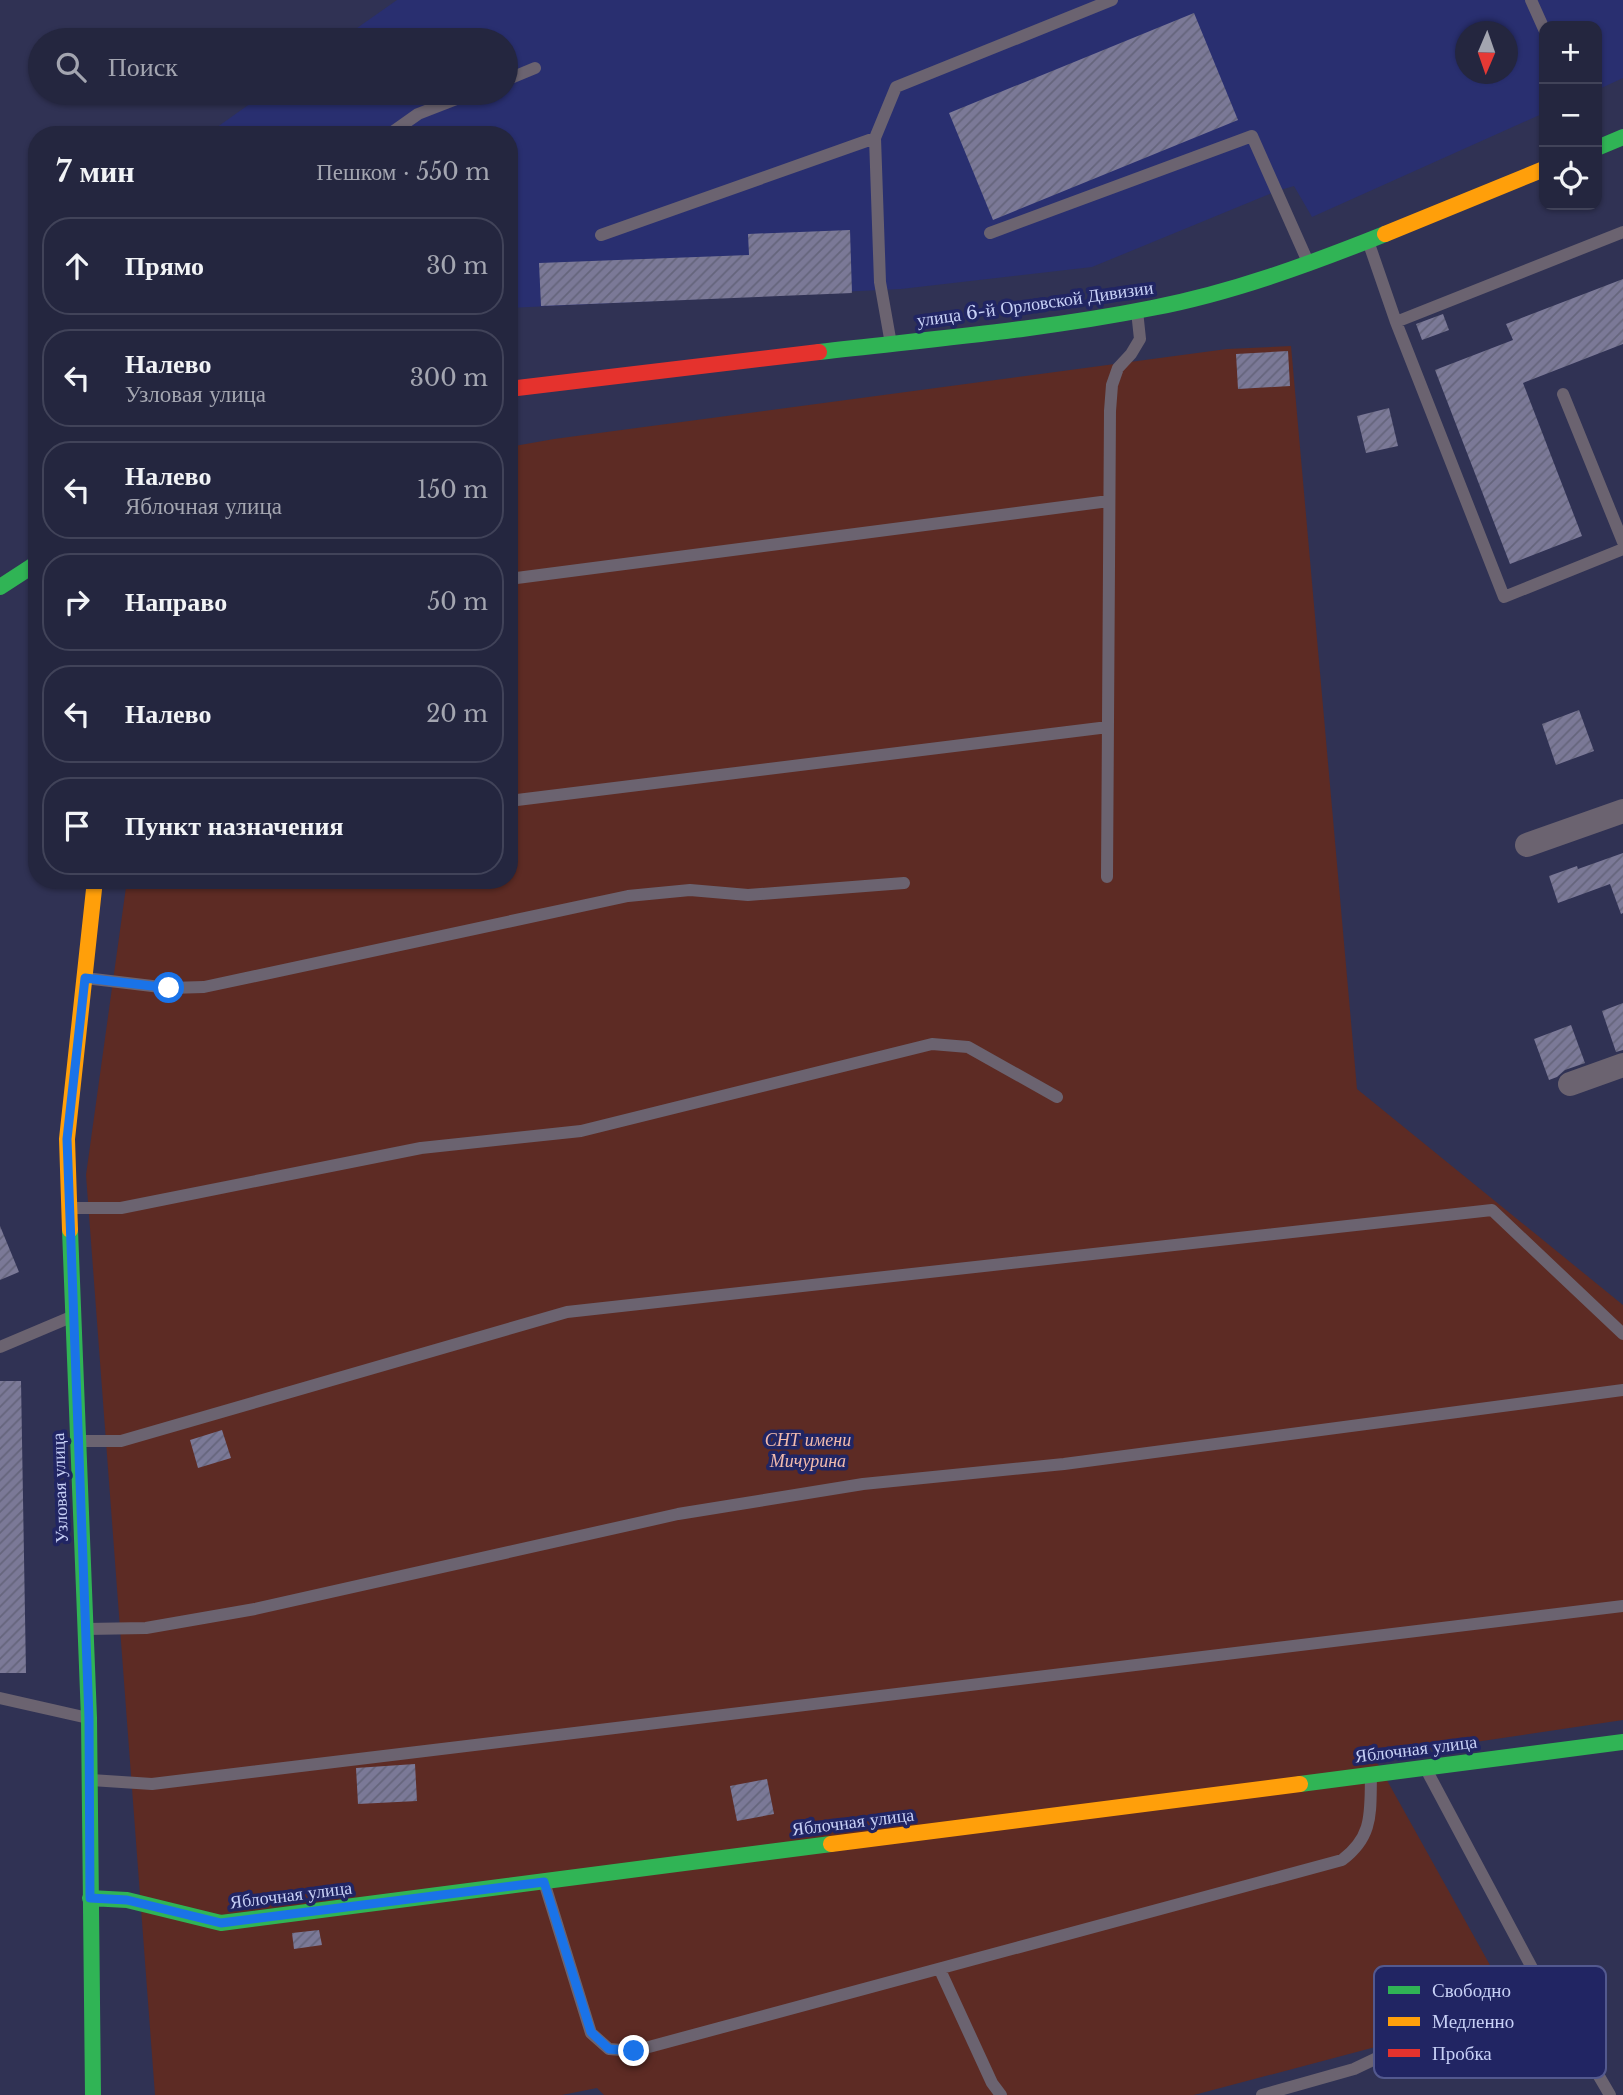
<!DOCTYPE html>
<html lang="ru">
<head>
<meta charset="utf-8">
<style>
  body { margin:0; font-family:"Libre Baskerville",serif; background:#30324a; color:#f1f3f6 }
  .controls { position:absolute; right:21px; top:21px; display:grid; overflow:hidden; border-radius:14px; box-shadow:0 2px 5px #0004 }
  .controls button { width:63px; height:63px; display:grid; place-items:center; padding:0; border:0; border-bottom:2px solid #414359; background:#24263f; color:#f1f3f6; font:35px sans-serif }
  .compass { position:absolute; left:1455px; top:21px; width:63px; height:63px; border-radius:50%; background:#24263f; box-shadow:0 2px 5px #0004; rotate:182deg }
  .stop { position:absolute; width:21px; height:21px; margin:-16px; border:5px solid #1a73e8; border-radius:50%; background:#fff }
  .stop.end { background:#1a73e8; border-color:#fff; box-shadow:0 2px 7px #0008 }
  .list { margin:0; padding:0; list-style:none }
  h2 { display:flex; justify-content:space-between; align-items:center; height:91px; margin:0; padding:0 28px; font-size:30px }
  h2 small { font-size:23px; font-weight:400; color:#a3a5b0 }
  .list li { display:grid; grid-template-columns:46px 1fr auto; gap:21px; align-items:center; box-sizing:border-box; height:98px; margin:0 14px 14px; padding:0 14px; border:2px solid #414359; border-radius:28px }
  .list b { display:block; font-size:26px; white-space:nowrap }
  .list p { margin:0; font-size:23px; white-space:nowrap; color:#a3a5b0 }
  .list em { font-size:23px; font-style:normal; color:#a3a5b0 }
  .icon { flex:none; width:38px; height:38px; fill:none; stroke:currentColor; stroke-width:2; stroke-linecap:round; stroke-linejoin:round }
  .map { position:relative; flex:none; width:1623px; height:2095px; overflow:hidden }
  .search { position:absolute; background:#24263f; box-shadow:0 2px 5px #0004; left:28px; top:28px; width:490px; height:77px; display:flex; align-items:center; gap:18px; box-sizing:border-box; padding:0 24px; border-radius:38px; color:#a3a5b0; font-size:26px }
  .panel { position:absolute; background:#24263f; box-shadow:0 2px 5px #0004; left:28px; top:126px; width:490px; height:763px; border-radius:28px }
  .map>svg:first-child { display:block }
</style>
</head>
<body>
<div class="map">
<svg width="1623" height="2095" viewBox="0 0 1623 2095">
  <defs>
    <pattern id="building-hatch" width="6" height="6" patternUnits="userSpaceOnUse" patternTransform="scale(1.75)"><rect width="6" height="6" fill="#7b7997"/><path d="M-1 1l2-2M0 6l6-6M5 7l2-2" fill="none" stroke="#65657c"/></pattern>
  </defs>
  <rect width="100%" height="100%" fill="#303254"/>
  <path fill="#292f70" fill-rule="evenodd" d="M397,0H1623V78L1597,90V26H1544V113L1312,217L1294,186L1277,191L1092,267L901,289L509,308V135H206L265,93H506V40H340ZM1466,32H1508V74H1466Z"/>
  <path fill="#5d2b24" d="M1291,346L1357,1089L1623,1305V1720L1374,1757L1515,2010L1194,2095H604L597,2088L562,2095H155L86,1175L127,880H509V447L554,439L1227,349Z"/>
  <path fill="url(#building-hatch)" d="M1194,13L1238,120L993,220L949,113Z
    M850,230L852,293L541,306L539,263L749,255L748,234Z
    M1623,279V344L1523,383L1582,536L1510,564L1435,370L1513,340L1506,324Z
    M1443,314L1449,330L1422,340L1416,324Z
    M1288,351L1290,386L1238,389L1236,354Z
    M1389,408L1398,446L1366,453L1357,416Z
    M1579,710L1594,751L1556,765L1542,724Z
    M1623,853V913L1621,914L1610,884L1558,903L1549,876L1577,866L1578,869Z
    M1623,1003V1050L1616,1052L1602,1011Z
    M1571,1025L1585,1063L1565,1070L1557,1077L1549,1080L1534,1039Z
    M0,1226L19,1272L0,1280Z
    M0,1381H21L26,1673H0Z
    M222,1430L231,1458L198,1468L190,1440Z
    M415,1764L417,1801L358,1804L356,1768Z
    M767,1779L774,1814L737,1821L730,1786Z
    M319,1930L322,1945L294,1949L292,1933Z"/>
  <g fill="none" stroke-linecap="round" stroke-linejoin="round">
    <path stroke="#6b6370" stroke-width="12" d="M1531,0L1544,29
      M506,80L535,68
      M392,135L394,131L418,114L472,93
      M875,138L896,87L1112,0
      M990,233L1252,136L1308,262
      M601,235L875,138L880,282L891,344
      M1368,241L1396,322L1504,597L1623,549
      M1396,322L1623,232
      M1563,394L1623,542
      M509,579L1109,501
      M509,801L1108,727
      M1107,877L1110,411L1112,385L1118,368L1131,354L1140,339L1137,311
      M85,978L169,988L204,987L628,896L690,890L748,895L904,883
      M70,1208H121L421,1148L581,1131L932,1044L968,1047L1057,1097
      M0,1347L71,1317
      M79,1441H121L567,1312L1492,1210L1623,1334
      M86,1629L146,1628L255,1609L678,1514L863,1484L1064,1464L1623,1390
      M0,1698L88,1718
      M91,1780L152,1784L1623,1606
      M544,1882L591,2033L609,2049L634,2051L1342,1860C1374,1836 1370,1812 1371,1776
      M940,1970L992,2083L1001,2095
      M1561,2011L1610,2095
      M1262,2095L1354,2069L1459,2019L1505,2017L1525,2008L1536,1997L1539,1981L1427,1771"/>
    <path stroke="#6b6370" stroke-width="24" d="M1527,845L1623,811
      M1570,1084L1623,1065"/>
    <path stroke="#30b455" stroke-width="16" d="M1597,148L1623,137
      M819,352C930,339 1042,330 1152,308C1231,293 1310,264 1385,234
      M0,587L37,563
      M70,1230L89,1718L93,2095
      M1300,1784L1623,1742
      M90,1898L127,1900L221,1923L831,1844"/>
    <path stroke="#ff9f0a" stroke-width="16" d="M1385,234L1544,169
      M70,1230L67,1139L95,880
      M831,1844L1300,1784"/>
    <path stroke="#e5322d" stroke-width="16" d="M509,389L819,352"/>
  </g>
  <g fill="none" stroke-linecap="round" stroke-linejoin="round">
    <path stroke="#1a73e8" stroke-width="9" d="M169,988L85,978L67,1139L89,1718L90,1898L127,1900L221,1923L544,1882L591,2032L609,2049L634,2051"/>
  </g>
  <g text-anchor="middle" stroke-width="7" stroke-linejoin="round" paint-order="stroke">
    <g font-size="18" fill="#c8d1f7" stroke="#212563">
      <text transform="translate(1035 304) rotate(-8)" y="6">улица 6-й Орловской Дивизии</text>
      <text transform="translate(60 1488) rotate(-92)" y="6">Узловая улица</text>
      <text transform="translate(1416 1749) rotate(-7)" y="6">Яблочная улица</text>
      <text transform="translate(853 1822) rotate(-7)" y="6">Яблочная улица</text>
      <text transform="translate(291 1895) rotate(-7)" y="6">Яблочная улица</text>
    </g>
    <g font-size="18" font-style="italic" fill="#f2bbad" stroke="#212563">
      <text x="808" y="1446">СНТ имени<tspan x="808" dy="21">Мичурина</tspan></text>
    </g>
  </g>
  <rect x="1374" y="1966" width="232" height="112" rx="10" fill="#212563" stroke="#53598f" stroke-width="2"/>
  <rect x="1388" y="1986" width="32" height="8" fill="#30b455"/>
  <rect x="1388" y="2017" width="32" height="9" fill="#ff9f0a"/>
  <rect x="1388" y="2049" width="32" height="8" fill="#e5322d"/>
  <g font-size="19" fill="#c8d1f7">
    <text x="1432" y="1997">Свободно</text>
    <text x="1432" y="2028">Медленно</text>
    <text x="1432" y="2060">Пробка</text>
  </g>
</svg>
<div class="controls">
<button>+</button>
<button>−</button>
<button><svg class="icon" aria-label="locate" viewBox="0 0 24 24"><circle cx="12" cy="12" r="6"/><path d="M12 2v4M12 18v4M2 12h4M18 12h4"/></svg></button>
</div>
<svg class="compass" viewBox="-18 -18 36 36"><path d="M0-13l5 13h-10z" fill="#e53935"/><path d="M0 13l5-13h-10z" fill="#a3a5b0"/></svg>
<div class="stop" style="left:169px;top:988px"></div>
<div class="stop end" style="left:634px;top:2051px"></div>
<div class="search"><svg class="icon" aria-label="search" viewBox="0 0 24 24"><circle cx="10" cy="10" r="6"/><path d="M15 15l6 6"/></svg>Поиск</div>
<section class="panel">
<h2>7 мин<small>Пешком · 550 m</small></h2>
<ul class="list">
<li><svg class="icon" aria-label="ahead" viewBox="0 0 24 24"><path d="M12 20V5M6 11l6-6 6 6"/></svg><div><b>Прямо</b></div><em>30 m</em></li>
<li><svg class="icon" aria-label="left" viewBox="0 0 24 24"><path d="M17 20v-9H6M10 6l-5 5 5 5"/></svg><div><b>Налево</b><p>Узловая улица</p></div><em>300 m</em></li>
<li><svg class="icon" aria-label="left" viewBox="0 0 24 24"><path d="M17 20v-9H6M10 6l-5 5 5 5"/></svg><div><b>Налево</b><p>Яблочная улица</p></div><em>150 m</em></li>
<li><svg class="icon" aria-label="right" viewBox="0 0 24 24"><path d="M7 20v-9h11M14 6l5 5-5 5"/></svg><div><b>Направо</b></div><em>50 m</em></li>
<li><svg class="icon" aria-label="left" viewBox="0 0 24 24"><path d="M17 20v-9H6M10 6l-5 5 5 5"/></svg><div><b>Налево</b></div><em>20 m</em></li>
<li><svg class="icon" aria-label="arrive" viewBox="0 0 24 24"><path d="M6 21V4h12l-3 4 3 4H6"/></svg><div><b>Пункт назначения</b></div></li>
</ul>
</section>
</div>
</body>
</html>
